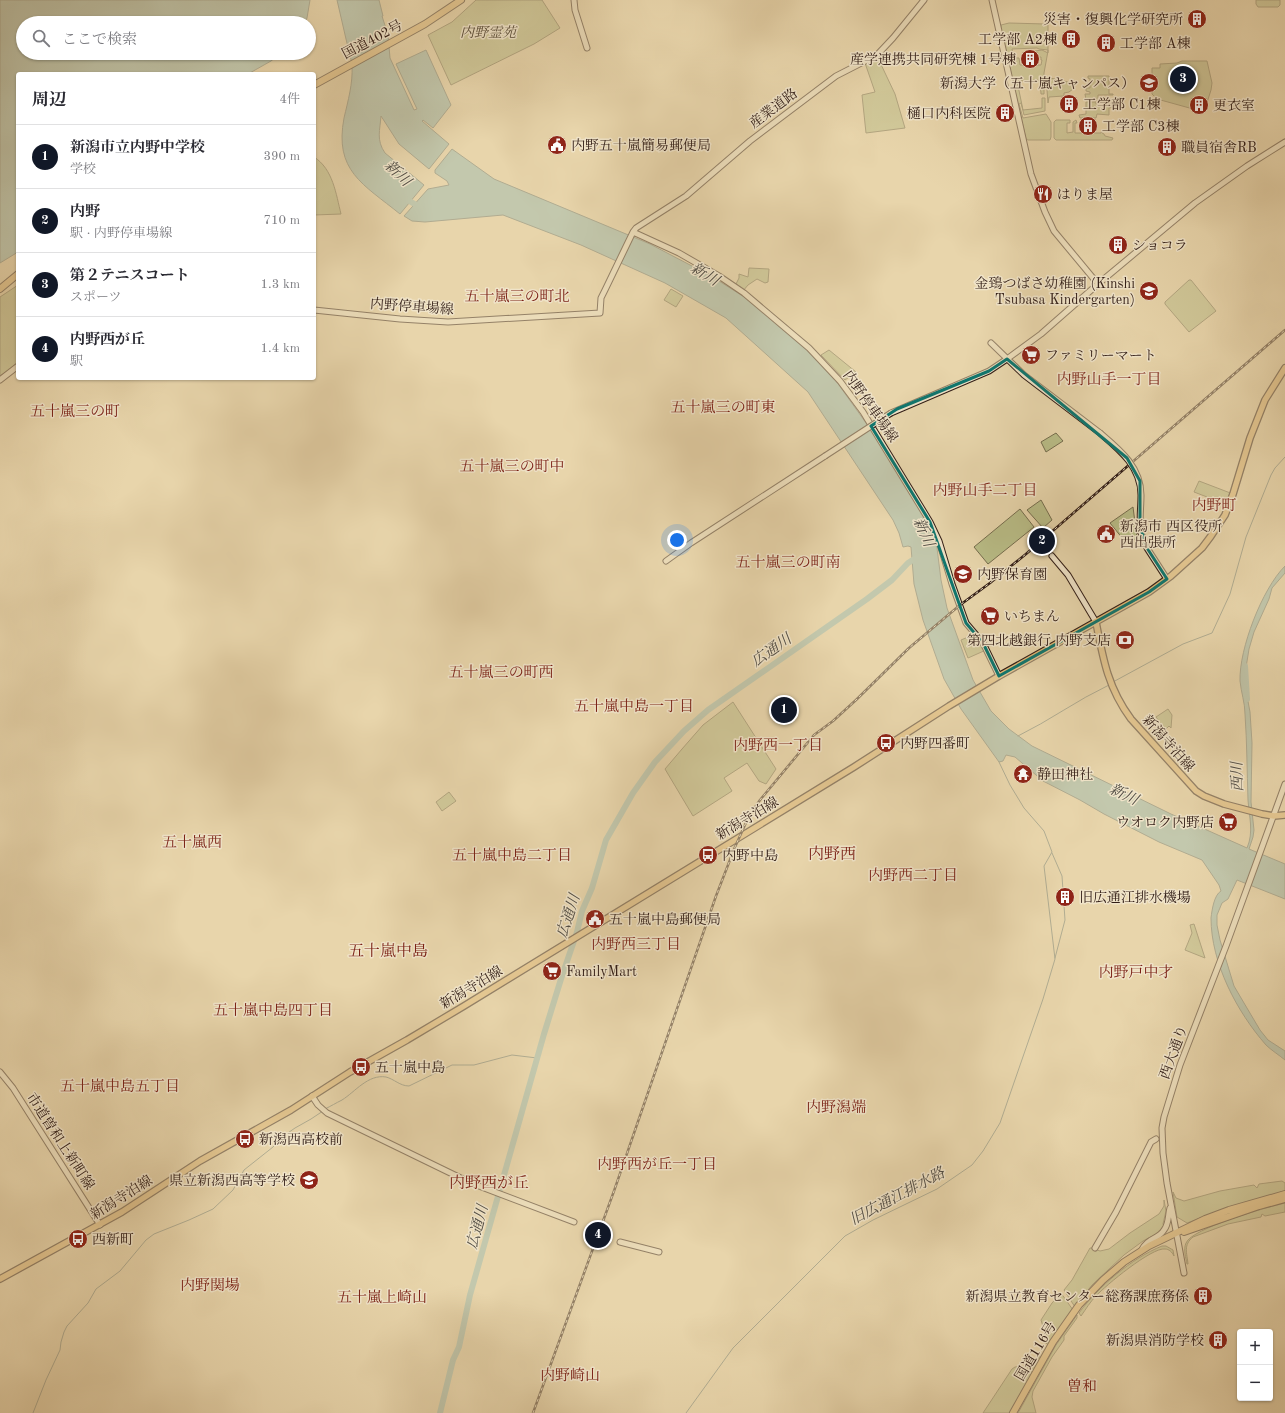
<!DOCTYPE html>
<html lang="ja">
<head>
<meta charset="utf-8">
<style>
  body { margin:0; font-family:"Old Standard TT","Noto Serif JP",serif; background:#f7f7f7; color:#2b2b33 }
  .controls { position:absolute; right:12px; bottom:12px; display:grid; overflow:hidden; border-radius:4px; box-shadow:0 1px 3px #0004 }
  .controls button { width:36px; height:36px; display:grid; place-items:center; padding:0; border:0; border-bottom:1px solid #e1e1e2; background:#fff; color:#2b2b33; font:20px sans-serif }
  .you { position:absolute; left:677px; top:540px; width:14px; height:14px; margin:-10px; border:3px solid #fff; border-radius:50%; background:#1a73e8; box-shadow:0 0 0 6px #1a73e833 }
  .badge { display:grid; place-items:center; width:26px; height:26px; border-radius:50%; background:#111827; color:#fff; font-size:13px; font-weight:700 }
  .pin { position:absolute; translate:-50% -50%; border:2px solid #fff; box-shadow:0 1px 4px #0006 }
  .list { margin:0; padding:0; list-style:none }
  h2 { display:flex; justify-content:space-between; align-items:center; height:52px; margin:0; padding:0 16px; font-size:17px }
  h2 small { font-size:13px; font-weight:400; color:#7c7c81 }
  .list li { display:grid; grid-template-columns:26px 1fr auto; gap:12px; align-items:center; box-sizing:border-box; height:64px; padding:0 16px; border-top:1px solid #e1e1e2 }
  .list b { display:block; font-size:15px; white-space:nowrap }
  .list p { margin:0; font-size:13px; white-space:nowrap; color:#7c7c81 }
  .list em { font-size:13px; font-style:normal; color:#7c7c81 }
  .icon { flex:none; width:22px; height:22px; fill:none; stroke:currentColor; stroke-width:2; stroke-linecap:round; stroke-linejoin:round }
  .map { position:relative; flex:none; width:1285px; height:1413px; overflow:hidden }
  .search { position:absolute; background:#fff; box-shadow:0 1px 3px #0004; left:16px; top:16px; width:300px; height:44px; display:flex; align-items:center; gap:10px; box-sizing:border-box; padding:0 14px; border-radius:22px; color:#7c7c81; font-size:15px }
  .panel { position:absolute; background:#fff; box-shadow:0 1px 3px #0004; left:16px; top:72px; width:300px; height:308px; border-radius:4px }
  .map>svg:first-child { display:block }
</style>
</head>
<body>
<div class="map">
<svg width="1285" height="1413" viewBox="0 0 1285 1413">
  <rect width="100%" height="100%" fill="#e8d6ac"/>
  <filter id="stains"><feTurbulence type="fractalNoise" baseFrequency=".005" numOctaves="4"/><feColorMatrix values="0 0 0 0 .2 0 0 0 0 .09 0 0 0 0 .02 0 0 0 .5 -.17"/></filter>
  <radialGradient id="worn" r=".72"><stop offset=".6" stop-color="#630" stop-opacity="0"/><stop offset="1" stop-color="#630" stop-opacity=".3"/></radialGradient>
  <path fill="#b9bd87" stroke="#756d4e" fill-rule="evenodd" d="M476,0H542L560,28L534,44L451,85L428,35L452,22Z
    M1256,0H1280V5L1278,7H1258L1256,4Z
    M1009,23L1045,24L1048,25V51L1044,73V94H1041L1040,80L1017,81L1023,110L1042,108V98H1045V111L1024,115L1021,103L1019,104L1023,118L1046,114L1051,122V137L1050,140H1028L1026,139L1001,29V25ZM1037,48L1039,49L1048,50V53L1042,50L1035,51V57H1041V60H1042L1041,65H1020L1019,58H1013L1012,49Z
    M877,56L895,94L905,128L866,133L862,95L875,92L865,63Z
    M1182,61H1207L1212,83L1211,90L1204,112L1157,99L1152,94V68H1160V64L1177,63Z
    M1088,76H1109V94H1113V95H1098V99H1096V101L1086,100L1085,94H1090V92L1086,91V88H1090V79L1088,78Z
    M1046,77L1068,82L1073,86V89L1069,92L1064,93V96L1049,97L1048,103Z
    M1086,102H1096V104H1113V107L1109,108V115L1097,114L1096,118H1080L1079,115L1086,114Z
    M1056,120H1070V123H1067V133L1073,132V122L1076,120L1077,123H1075V133H1101L1102,130V133L1104,134L1105,136L1113,138L1112,140H1056L1054,138V122Z
    M314,157C333,169 336,194 341,214L314,215Z
    M749,268L769,269L768,282L765,283L757,279L748,285L743,291L735,286L739,278V274L748,277Z
    M1189,280H1191L1216,311L1189,332L1165,304V302Z
    M18,285V364L0,376V297Z
    M671,289L683,296L676,307L664,300Z
    M829,350L856,372L845,380L821,355Z
    M1056,433L1063,441L1046,452L1041,442Z
    M1199,481L1233,494L1228,505L1194,492Z
    M1041,500L1052,520L1043,528L1027,510Z
    M1133,507L1137,538L1132,541L1129,536L1123,539L1110,523Z
    M1020,509L1034,527L988,564L974,547Z
    M975,634L986,650L968,658L961,640Z
    M733,702L776,769L766,784L759,781L747,763L724,778L732,791L693,816L665,769L682,749L703,725Z
    M1168,709L1172,715L1171,728L1169,726L1165,730L1156,717Z
    M449,792L456,801L442,811L436,802Z
    M1194,924L1205,958L1185,950L1192,933L1190,925Z
    M1282,1181L1285,1183V1191L1218,1211L1187,1223L1177,1217L1173,1192L1176,1198L1184,1201L1220,1191L1254,1185L1257,1188L1259,1184Z
    M1164,1200L1166,1211L1163,1224L1164,1227L1158,1233L1143,1241L1124,1255L1092,1285L1075,1307L1064,1290L1072,1280L1090,1248H1092L1100,1251L1109,1249L1130,1233L1159,1214L1164,1206Z
    M1285,1203V1212L1265,1216L1262,1214L1261,1217L1228,1224L1193,1237C1183,1245 1187,1253 1188,1264H1187C1186,1258 1183,1250 1186,1243C1192,1228 1268,1207 1285,1203Z
    M1162,1246H1166L1173,1250L1174,1256C1172,1252 1169,1249 1165,1249C1152,1247 1105,1286 1096,1296C1090,1302 1086,1309 1081,1316L1079,1313C1098,1287 1132,1258 1162,1246Z
    M1061,1293L1073,1310L1049,1345L1044,1342L1047,1335L1045,1333L1041,1320L1052,1303Z
    M1077,1315V1318L1064,1336V1340L1052,1357L1033,1391L1032,1397L1036,1413H1018L1056,1345Z
    M1037,1356L1042,1358L1012,1413H983L1012,1369L1015,1367L1028,1366L1026,1372L1031,1367Z"/>
  <path fill="#98b8af" stroke="#6f7a72" d="M0,0H310L307,18L305,23H23V53H281L271,61L248,74H18V252L0,263Z
    M337,0H379L383,16H382L388,35L390,58L414,110L417,109L396,64L426,50L451,105L433,128L423,120L422,121L449,144L429,169L399,144L381,116C380,130 376,140 385,153L424,185L400,214C363,184 334,171 344,118C348,101 353,83 352,66C351,57 348,48 346,39C343,26 340,13 337,0Z
    M452,149L494,179L650,244L711,276L749,300L821,360L876,437L928,523L937,548L941,580L947,608L973,680L991,711L1009,729L1032,746L1171,814L1247,848C1254,832 1249,816 1248,800C1247,771 1247,743 1245,714C1245,703 1241,692 1240,681C1239,649 1262,589 1285,566V573L1272,588L1269,599L1254,632L1249,649L1244,680L1250,712L1252,743L1251,802L1254,830L1253,837L1249,849L1285,864V899L1237,880L1228,899L1222,903L1217,915V925L1220,940L1234,986L1244,1003L1260,1030L1268,1040L1285,1051V1060C1279,1055 1271,1050 1266,1045C1237,1012 1211,963 1211,918C1212,910 1214,895 1221,891L1219,885L1202,860L1159,842L1104,814L1080,800L1043,781L1015,757L1006,755L1003,761L999,762L961,709L944,679L923,620L914,584L911,547L908,546L903,547L899,533L893,520L808,392L726,318L665,283L581,245L503,215L425,222L412,221L404,216L428,189L449,185L447,181L435,173V170Z"/>
  <g fill="none" stroke-linecap="round" stroke-linejoin="round">
    <path stroke="#6f7a72" stroke-width="1" d="M1113,682L1183,644L1212,633L1230,594L1246,537L1271,475L1275,468L1285,457
      M1018,736C1049,721 1077,700 1109,685
      M1052,853L1062,876L1065,920L1055,958
      M325,1109C331,1106 336,1103 342,1100C355,1092 368,1074 386,1077C394,1079 400,1086 409,1086L452,1065H474L512,1055L537,1058
      M33,1413L46,1380L60,1350L61,1342L64,1332L67,1326L88,1303L96,1289L120,1271L146,1240L154,1234L189,1220L213,1209L233,1190L244,1170L273,1147L282,1137L295,1128L311,1119L323,1111
      M686,1413L733,1348L845,1236L873,1220L937,1189L972,1165L983,1151L1000,1123L1043,999L1055,959L1044,866L1052,852L1044,831L1024,808L1010,785L999,762"/>
    <path stroke="#98b8af" stroke-width="6" d="M403,197L421,208
      M1245,666L1247,699
      M440,1413L453,1360L459,1347L470,1295L544,1034L561,979L577,932L582,911L592,888L606,840L633,793L655,762L684,731L708,710L867,599L892,580L908,563L919,556"/>
    <g stroke="#311d16" stroke-width="7">
      <path id="secondary" d="M574,0L575,10L587,48
        M633,232L679,253L719,276L744,293L809,348L840,381L863,412L930,522L939,541L952,584L966,623L983,643L999,676
        M1098,284L1195,203L1247,166L1285,142
        M314,310L400,319L448,322L600,313L601,298L605,290L633,232L636,228L686,196L750,141L836,76L877,55L893,38L924,0
        M991,343L1024,375L1100,433
        M0,380L18,366
        M891,413L989,371L1007,359L1041,334L1098,284L1054,231L1045,212L1031,174L992,0
        M1141,533L1147,548L1167,579
        M1052,556L1068,575L1096,622
        M666,561L691,543L825,456
        M0,1072L13,1088L32,1118L100,1225
        M312,1096L318,1105L327,1113L471,1183L574,1222
        M620,1242L659,1252
        M1095,1248L1116,1212L1151,1142L1156,1139
        M1141,1251C1148,1237 1158,1240 1164,1230C1169,1224 1168,1215 1170,1208
        M1184,1273L1167,1183L1163,1153L1162,1128L1164,1117L1180,1065L1226,946L1285,784"/>
    </g>
    <g stroke="#311d16" stroke-width="8">
      <path id="primary" d="M1096,622C1103,659 1108,688 1131,719L1196,791L1204,796L1224,804L1262,814L1274,816L1285,815
        M0,1279L122,1212L200,1161L291,1110L350,1072L407,1040L464,1006L854,767L949,706L999,676L1149,592L1171,576L1202,548L1211,536L1225,515L1233,494L1250,438L1265,400L1285,368"/>
    </g>
    <g stroke="#311d16" stroke-width="8">
      <path id="highway" d="M314,85L425,24L461,0
        M0,289L18,274
        M1184,1232L1259,1206L1285,1199
        M1013,1413L1053,1342L1079,1305L1103,1280L1124,1262L1149,1246L1205,1219L1229,1210L1285,1194"/>
    </g>
    <use href="#secondary" stroke="#f0e4c9" stroke-width="5"/>
    <use href="#primary" stroke="#e4bb76" stroke-width="5.5"/>
    <use href="#highway" stroke="#e4bb76" stroke-width="6"/>
    <g stroke="#311d16" stroke-width="2.5">
      <path id="rail" d="M533,1413L614,1191L716,896L735,847L749,816L760,800L814,735L833,721L856,700L909,648L960,605L990,583L1026,554L1285,330"/>
    </g>
    <use href="#rail" stroke="#f0e4c9" stroke-width="1" stroke-dasharray="3" stroke-linecap="butt"/>
    <g stroke="#311d16" stroke-width="7" stroke-linecap="butt">
      <path id="secondary-bridge" d="M1100,433C1120,450 1141,467 1141,495C1141,508 1139,520 1141,533
        M825,456L891,413"/>
    </g>
    <use href="#secondary-bridge" stroke="#f0e4c9" stroke-width="5"/>
  </g>
  <path d="M0 0H1285V1413H0ZM1007,359L1127,458L1140,481V526L1147,548L1167,579L1149,592L999,676L983,643L966,623L930,522L871,426L897,409L989,371Z" fill="#e8d6ac" fill-opacity=".55" fill-rule="evenodd"/>
  <path fill="none" stroke="#0f766e" stroke-width="3" stroke-linejoin="round" d="M1007,359L1127,458L1140,481V526L1147,548L1167,579L1149,592L999,676L983,643L966,623L930,522L871,426L897,409L989,371Z"/>
  <defs>
    <g id="building-disc" transform="scale(1)"><circle r="9.5" fill="#8f2418" stroke="#f0e4c9"/><path d="M-4-6H4V6H1V3H-1V6H-4ZM-2.5-4.3h1.7v1.8h-1.7ZM.8-4.3h1.7v1.8H.8ZM-2.5-1h1.7V.8h-1.7ZM.8-1h1.7V.8H.8Z" fill="#fff"/></g>
    <g id="university-disc" transform="scale(1)"><circle r="9.5" fill="#8f2418" stroke="#f0e4c9"/><path d="M0-5L7-2L0 1L-7-2ZM-4 1L0 2.5L4 1V4Q0 6-4 4Z" fill="#fff"/></g>
    <g id="civic-disc" transform="scale(1)"><circle r="9.5" fill="#8f2418" stroke="#f0e4c9"/><path d="M-.6-6.5H3V-4.5H.6V-3L4-1V1h2V6H-6V1h2V-1L-.6-3ZM-1.2 2.5V6h2.4V2.5Z" fill="#fff"/></g>
    <g id="restaurant-disc" transform="scale(1)"><circle r="9.5" fill="#8f2418" stroke="#f0e4c9"/><path d="M-5-6h1v4h1v-4h1v4h1v-4h1v5L-1.5 .5V6h-2V.5L-5-1ZM5-6V6H3V1.5H1.5Q1.5-4 5-6Z" fill="#fff"/></g>
    <g id="school-disc" transform="scale(1)"><circle r="9.5" fill="#8f2418" stroke="#f0e4c9"/><path d="M0-5L7-2L0 1L-7-2ZM-4 1L0 2.5L4 1V4Q0 6-4 4Z" fill="#fff"/></g>
    <g id="supermarket-disc" transform="scale(1)"><circle r="9.5" fill="#8f2418" stroke="#f0e4c9"/><path d="M-6-5.5h2.5l.6 2H6L4.5 2H-2.5L-4.4-4H-6ZM-1.5 3.2a1.3 1.3 0 1 0 .1 0ZM3 3.2a1.3 1.3 0 1 0 .1 0Z" fill="#fff"/></g>
    <g id="bank-disc" transform="scale(1)"><circle r="9.5" fill="#8f2418" stroke="#f0e4c9"/><path d="M-6-4H6V4H-6ZM0-2.3a2.3 2.3 0 1 0 0 4.6a2.3 2.3 0 1 0 0-4.6Z" fill="#fff"/></g>
    <g id="bus-disc" transform="scale(1)"><circle r="9.5" fill="#8f2418" stroke="#f0e4c9"/><path d="M-5-6H5V4H4V6H2V4H-2V6H-4V4H-5ZM-3.5-4V0h7V-4ZM-3.5 1.2v1.5H-2V1.2ZM2 1.2v1.5H3.5V1.2Z" fill="#fff"/></g>
    <g id="temple-disc" transform="scale(1)"><circle r="9.5" fill="#8f2418" stroke="#f0e4c9"/><path d="M0-6L5-2H3V0L6.5 2.5H4V6H1.5V3h-3V6H-4V2.5H-6.5L-3 0V-2H-5Z" fill="#fff"/></g>
  </defs>
  <g fill-rule="evenodd">
    <use href="#building-disc" x="1197" y="19"/>
    <use href="#building-disc" x="1071" y="39"/>
    <use href="#building-disc" x="1106" y="43"/>
    <use href="#building-disc" x="1030" y="59"/>
    <use href="#university-disc" x="1149" y="83"/>
    <use href="#building-disc" x="1069" y="104"/>
    <use href="#building-disc" x="1199" y="105"/>
    <use href="#building-disc" x="1005" y="113"/>
    <use href="#building-disc" x="1088" y="126"/>
    <use href="#civic-disc" x="557" y="145"/>
    <use href="#building-disc" x="1167" y="147"/>
    <use href="#restaurant-disc" x="1043" y="194"/>
    <use href="#building-disc" x="1118" y="245"/>
    <use href="#school-disc" x="1149" y="291"/>
    <use href="#supermarket-disc" x="1031" y="355"/>
    <use href="#civic-disc" x="1106" y="534"/>
    <use href="#school-disc" x="963" y="574"/>
    <use href="#supermarket-disc" x="990" y="616"/>
    <use href="#bank-disc" x="1125" y="640"/>
    <use href="#bus-disc" x="886" y="743"/>
    <use href="#temple-disc" x="1023" y="774"/>
    <use href="#supermarket-disc" x="1228" y="822"/>
    <use href="#bus-disc" x="708" y="855"/>
    <use href="#building-disc" x="1065" y="897"/>
    <use href="#civic-disc" x="595" y="919"/>
    <use href="#supermarket-disc" x="552" y="971"/>
    <use href="#bus-disc" x="361" y="1067"/>
    <use href="#bus-disc" x="245" y="1139"/>
    <use href="#school-disc" x="309" y="1180"/>
    <use href="#bus-disc" x="78" y="1239"/>
    <use href="#building-disc" x="1203" y="1296"/>
    <use href="#building-disc" x="1218" y="1340"/>
  </g>
  <g text-anchor="middle" stroke-width="3" stroke-linejoin="round" paint-order="stroke">
    <g font-size="14" fill="#311d16" stroke="#f0e4c9" text-anchor="start">
      <text x="1183" y="24" text-anchor="end">災害・復興化学研究所</text>
      <text x="1057" y="44" text-anchor="end">工学部 A2棟</text>
      <text x="1120" y="48">工学部 A棟</text>
      <text x="1016" y="64" text-anchor="end">産学連携共同研究棟 1号棟</text>
      <text x="1135" y="88" text-anchor="end">新潟大学（五十嵐キャンパス）</text>
      <text x="1083" y="109">工学部 C1棟</text>
      <text x="1213" y="110">更衣室</text>
      <text x="991" y="118" text-anchor="end">樋口内科医院</text>
      <text x="1102" y="131">工学部 C3棟</text>
      <text x="571" y="150">内野五十嵐簡易郵便局</text>
      <text x="1181" y="152">職員宿舎RB</text>
      <text x="1057" y="199">はりま屋</text>
      <text x="1132" y="250">ショコラ</text>
      <text x="1135" y="288" text-anchor="end">金鵄つばさ幼稚園 (Kinshi<tspan x="1135" dy="16">Tsubasa Kindergarten)</tspan></text>
      <text x="1045" y="360">ファミリーマート</text>
      <text x="1120" y="531">新潟市 西区役所<tspan x="1120" dy="16">西出張所</tspan></text>
      <text x="977" y="579">内野保育園</text>
      <text x="1004" y="621">いちまん</text>
      <text x="1111" y="645" text-anchor="end">第四北越銀行 内野支店</text>
      <text x="900" y="748">内野四番町</text>
      <text x="1037" y="779">静田神社</text>
      <text x="1214" y="827" text-anchor="end">ウオロク内野店</text>
      <text x="722" y="860">内野中島</text>
      <text x="1079" y="902">旧広通江排水機場</text>
      <text x="609" y="924">五十嵐中島郵便局</text>
      <text x="566" y="976">FamilyMart</text>
      <text x="375" y="1072">五十嵐中島</text>
      <text x="259" y="1144">新潟西高校前</text>
      <text x="295" y="1185" text-anchor="end">県立新潟西高等学校</text>
      <text x="92" y="1244">西新町</text>
      <text x="1189" y="1301" text-anchor="end">新潟県立教育センター総務課庶務係</text>
      <text x="1204" y="1345" text-anchor="end">新潟県消防学校</text>
    </g>
    <g font-size="14" font-style="italic" fill="#5a4d38" stroke="#f0e4c9">
      <text x="488" y="37">内野霊苑</text>
    </g>
    <g font-size="14" fill="#311d16" stroke="#f0e4c9">
      <text transform="translate(372 39) rotate(-28)" y="5">国道402号</text>
      <text transform="translate(773 108) rotate(-37)" y="5">産業道路</text>
      <text transform="translate(412 306) rotate(4)" y="5">内野停車場線</text>
      <text transform="translate(871 406) rotate(55)" y="5">内野停車場線</text>
      <text transform="translate(1169 743) rotate(48)" y="5">新潟寺泊線</text>
      <text transform="translate(747 818) rotate(-31)" y="5">新潟寺泊線</text>
      <text transform="translate(471 987) rotate(-31)" y="5">新潟寺泊線</text>
      <text transform="translate(1173 1052) rotate(-70)" y="5">西大通り</text>
      <text transform="translate(61 1141) rotate(57)" y="5">市道曽和上新町線</text>
      <text transform="translate(121 1197) rotate(-32)" y="5">新潟寺泊線</text>
      <text transform="translate(1035 1351) rotate(-59)" y="5">国道116号</text>
    </g>
    <g font-size="15" font-style="italic" fill="#504c44" stroke="#f0e4c9">
      <text transform="translate(398 173) rotate(44)" y="5">新川</text>
      <text transform="translate(705 274) rotate(31)" y="5">新川</text>
      <text transform="translate(924 532) rotate(67)" y="5">新川</text>
      <text transform="translate(771 650) rotate(-35)" y="5">広通川</text>
      <text transform="translate(1237 777) rotate(-92)" y="5">西川</text>
      <text transform="translate(1124 794) rotate(26)" y="5">新川</text>
      <text transform="translate(568 916) rotate(-72)" y="5">広通川</text>
      <text transform="translate(897 1196) rotate(-28)" y="5">旧広通江排水路</text>
      <text transform="translate(477 1227) rotate(-75)" y="5">広通川</text>
    </g>
    <g font-size="15" fill="#7a1f14" stroke="#f0e4c9">
      <text x="517" y="301">五十嵐三の町北</text>
      <text x="1109" y="384">内野山手一丁目</text>
      <text x="723" y="412">五十嵐三の町東</text>
      <text x="75" y="416">五十嵐三の町</text>
      <text x="512" y="471">五十嵐三の町中</text>
      <text x="985" y="495">内野山手二丁目</text>
      <text x="1214" y="510">内野町</text>
      <text x="788" y="567">五十嵐三の町南</text>
      <text x="501" y="677">五十嵐三の町西</text>
      <text x="634" y="711">五十嵐中島一丁目</text>
      <text x="778" y="750">内野西一丁目</text>
      <text x="192" y="847">五十嵐西</text>
      <text x="512" y="860">五十嵐中島二丁目</text>
      <text x="913" y="880">内野西二丁目</text>
      <text x="636" y="949">内野西三丁目</text>
      <text x="1136" y="977">内野戸中才</text>
      <text x="273" y="1015">五十嵐中島四丁目</text>
      <text x="120" y="1091">五十嵐中島五丁目</text>
      <text x="836" y="1112">内野潟端</text>
      <text x="657" y="1169">内野西が丘一丁目</text>
      <text x="210" y="1290">内野関場</text>
      <text x="382" y="1302">五十嵐上崎山</text>
      <text x="570" y="1380">内野崎山</text>
      <text x="1082" y="1391">曽和</text>
    </g>
    <g font-size="16" fill="#7a1f14" stroke="#f0e4c9">
      <text x="832" y="859">内野西</text>
      <text x="388" y="956">五十嵐中島</text>
      <text x="489" y="1188">内野西が丘</text>
    </g>
  </g>
  <rect width="100%" height="100%" filter="url(#stains)"/>
  <rect width="100%" height="100%" fill="url(#worn)"/>
</svg>
<div class="controls">
<button>+</button>
<button>−</button>
</div>
<div class="you"></div>
<div class="pin badge" style="left:784px;top:710px">1</div>
<div class="pin badge" style="left:1042px;top:541px">2</div>
<div class="pin badge" style="left:1183px;top:79px">3</div>
<div class="pin badge" style="left:598px;top:1235px">4</div>
<div class="search"><svg class="icon" aria-label="search" viewBox="0 0 24 24"><circle cx="10" cy="10" r="6"/><path d="M15 15l6 6"/></svg>ここで検索</div>
<section class="panel">
<h2>周辺<small>4件</small></h2>
<ul class="list">
<li><span class="badge">1</span><div><b>新潟市立内野中学校</b><p>学校</p></div><em>390 m</em></li>
<li><span class="badge">2</span><div><b>内野</b><p>駅 · 内野停車場線</p></div><em>710 m</em></li>
<li><span class="badge">3</span><div><b>第２テニスコート</b><p>スポーツ</p></div><em>1.3 km</em></li>
<li><span class="badge">4</span><div><b>内野西が丘</b><p>駅</p></div><em>1.4 km</em></li>
</ul>
</section>
</div>
</body>
</html>
